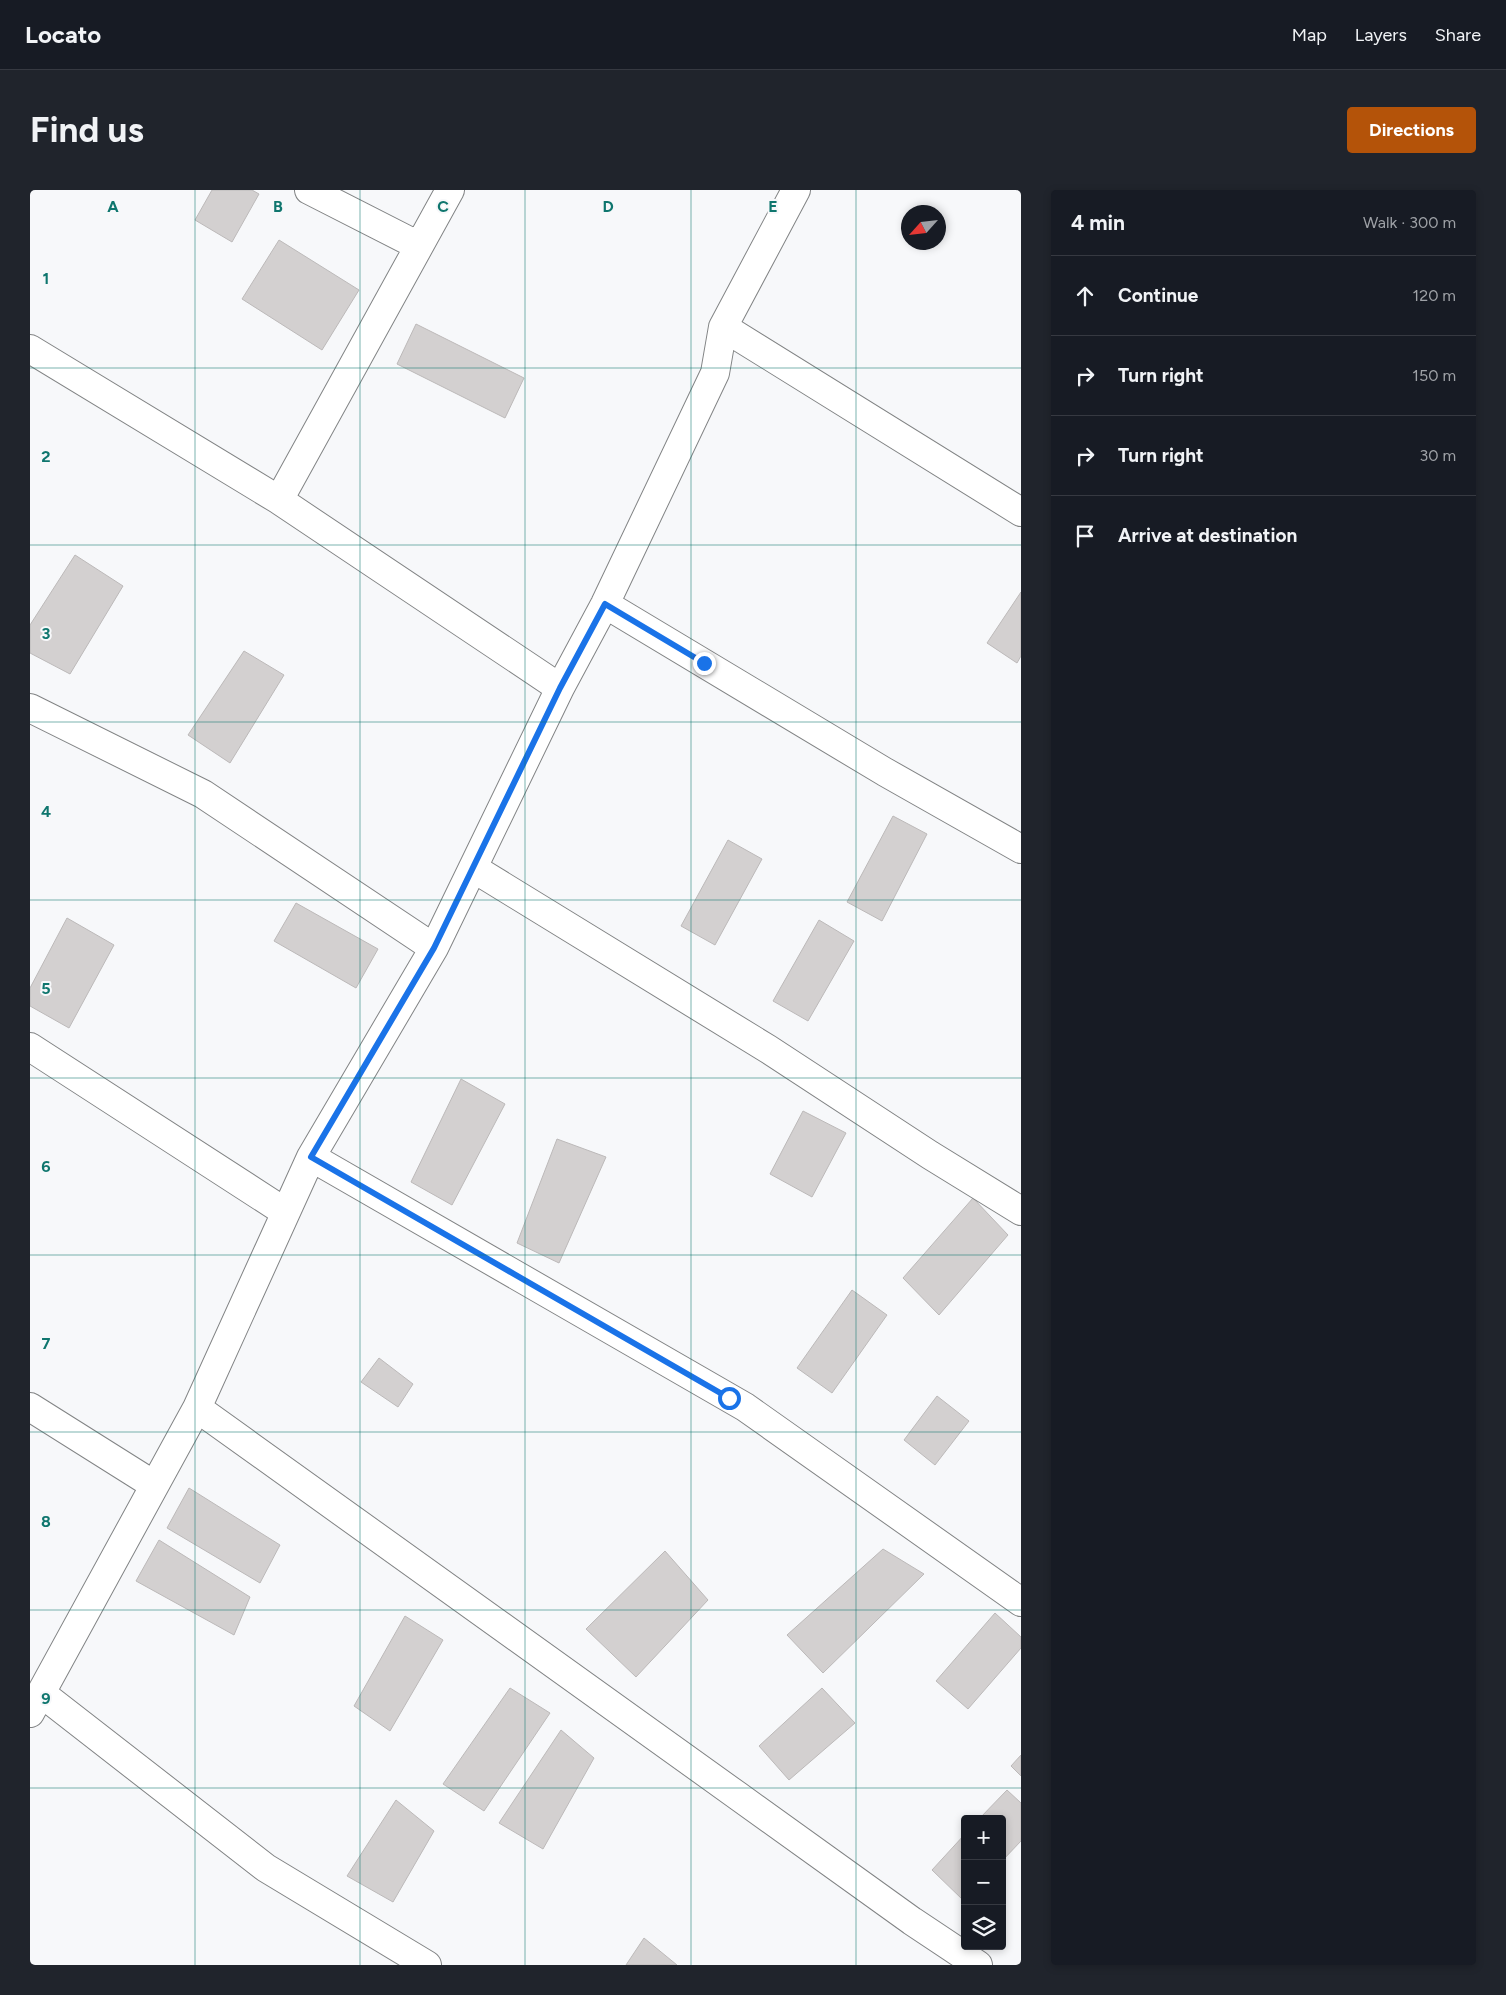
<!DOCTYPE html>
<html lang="en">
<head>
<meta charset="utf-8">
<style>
  body { margin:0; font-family:Figtree,sans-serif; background:#20242c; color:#f1f3f6 }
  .controls { position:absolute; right:15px; bottom:15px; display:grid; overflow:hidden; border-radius:5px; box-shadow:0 2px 8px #0003 }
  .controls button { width:45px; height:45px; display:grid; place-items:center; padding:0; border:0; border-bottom:1px solid #363941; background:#171b24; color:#f1f3f6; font:25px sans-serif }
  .compass { position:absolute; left:871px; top:15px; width:45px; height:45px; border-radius:50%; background:#171b24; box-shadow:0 2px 8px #0003; rotate:243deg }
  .stop { position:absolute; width:15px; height:15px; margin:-11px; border:4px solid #1a73e8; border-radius:50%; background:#fff }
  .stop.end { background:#1a73e8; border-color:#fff; box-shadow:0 1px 5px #0008 }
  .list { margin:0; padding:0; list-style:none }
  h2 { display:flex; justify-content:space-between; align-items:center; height:65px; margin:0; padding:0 20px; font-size:21px }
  h2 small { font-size:16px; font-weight:400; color:#9ea1a6 }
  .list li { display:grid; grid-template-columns:32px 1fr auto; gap:15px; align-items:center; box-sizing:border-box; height:80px; padding:0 20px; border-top:1px solid #363941 }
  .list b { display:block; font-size:19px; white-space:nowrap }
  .list em { font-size:16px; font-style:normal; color:#9ea1a6 }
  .icon { flex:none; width:28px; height:28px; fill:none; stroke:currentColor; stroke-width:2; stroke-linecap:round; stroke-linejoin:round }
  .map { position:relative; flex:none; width:991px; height:1775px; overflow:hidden; border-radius:5px }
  header { display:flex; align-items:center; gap:30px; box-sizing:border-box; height:70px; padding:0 25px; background:#171b24; border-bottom:1px solid #363941 }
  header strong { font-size:24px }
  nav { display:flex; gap:28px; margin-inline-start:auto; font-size:18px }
  .intro { display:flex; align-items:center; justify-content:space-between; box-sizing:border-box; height:120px; padding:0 30px }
  h1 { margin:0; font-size:35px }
  .button { padding:12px 22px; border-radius:5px; background:#b45309; color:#fff; font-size:18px; font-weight:700 }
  main { display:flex; gap:30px; padding:0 30px }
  aside { flex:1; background:#171b24; border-radius:5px; box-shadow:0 2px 8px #0003 }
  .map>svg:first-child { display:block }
</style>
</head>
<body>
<header>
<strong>Locato</strong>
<nav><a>Map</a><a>Layers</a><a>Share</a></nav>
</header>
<div class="intro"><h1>Find us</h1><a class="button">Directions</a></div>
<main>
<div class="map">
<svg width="991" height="1775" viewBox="0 0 991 1775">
  <rect width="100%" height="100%" fill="#f7f8fa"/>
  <path fill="#d3d0d0" stroke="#bcb9b9" d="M182,0H222L229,4L202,52L165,30Z
    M249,50L329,100L292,160L212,109Z
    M386,134L494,188L475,228L367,174Z
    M45,365L93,396L40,484L0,463V435Z
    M991,402V466L987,473L957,453Z
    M214,461L254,485L200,573L158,545Z
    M863,626L897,644L852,731L817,712Z
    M698,650L732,669L685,755L651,736Z
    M266,713L348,759L326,798L244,751Z
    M37,728L84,755L39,838L0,816V798Z
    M789,730L824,751L778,831L743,811Z
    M431,889L475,914L422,1015L381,992Z
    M773,921L816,943L782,1007L740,984Z
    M527,949L576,967L529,1073L487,1053Z
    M943,1008L978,1045L909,1125L873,1088Z
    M822,1100L857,1125L802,1203L767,1178Z
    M349,1168L383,1194L368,1217L331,1192Z
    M907,1206L939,1231L905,1275L874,1250Z
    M159,1298L250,1355L230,1393L137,1338Z
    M129,1350L220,1407L204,1445L106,1391Z
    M853,1359L894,1384L793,1483L757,1445Z
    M635,1361L678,1410L606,1487L556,1439Z
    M965,1423L991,1447V1458L938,1519L906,1491Z
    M375,1426L413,1450L360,1541L324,1516Z
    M480,1498L520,1523L454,1621L413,1594Z
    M792,1498L825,1533L759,1590L729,1556Z
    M531,1540L564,1568L513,1659L469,1633Z
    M991,1565V1586L981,1576Z
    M977,1600L991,1613V1651L972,1671V1629H949Z
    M366,1610L404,1641L363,1712L317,1686Z
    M935,1644V1711H934L902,1680Z
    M614,1748L647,1775H596Z"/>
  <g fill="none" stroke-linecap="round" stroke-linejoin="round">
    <g stroke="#828485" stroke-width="30">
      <path id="minor" d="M279,0L389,56
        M693,137L991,322
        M0,159L249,310L530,498
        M249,310L420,0
        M575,414L855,582L991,659
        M0,518L173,604L404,758
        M443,678L738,859L900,965L991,1021
        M0,857L255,1022
        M281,967L715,1217L991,1412
        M0,1217L124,1295
        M167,1218L708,1606L882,1731L948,1775
        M11,1503L236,1678L397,1775
        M0,1523L167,1218L281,967L404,758L530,498L575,414L685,183L693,137L766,0"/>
    </g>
    <use href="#minor" stroke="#fff" stroke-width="28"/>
  </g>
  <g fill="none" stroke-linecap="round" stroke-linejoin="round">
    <path stroke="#1a73e8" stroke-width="6" d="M674,473L575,414L530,498L404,758L281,967L699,1208"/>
  </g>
  <path fill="none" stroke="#0f766e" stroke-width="1" stroke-opacity="0.55" d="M165,0V1775M330,0V1775M495,0V1775M661,0V1775M826,0V1775M0,178H991M0,355H991M0,532H991M0,710H991M0,888H991M0,1065H991M0,1242H991M0,1420H991M0,1598H991"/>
  <g font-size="16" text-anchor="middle" font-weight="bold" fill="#0f766e" stroke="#f7f8fa" stroke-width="4" stroke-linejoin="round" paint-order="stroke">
    <text x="83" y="22">A</text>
    <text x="248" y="22">B</text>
    <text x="413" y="22">C</text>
    <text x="578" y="22">D</text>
    <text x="743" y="22">E</text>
    <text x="16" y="94">1</text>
    <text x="16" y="272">2</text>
    <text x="16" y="449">3</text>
    <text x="16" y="627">4</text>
    <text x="16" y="804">5</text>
    <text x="16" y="982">6</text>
    <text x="16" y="1159">7</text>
    <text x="16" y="1337">8</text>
    <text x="16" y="1514">9</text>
  </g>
</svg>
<div class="controls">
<button>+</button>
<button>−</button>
<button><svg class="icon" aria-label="layers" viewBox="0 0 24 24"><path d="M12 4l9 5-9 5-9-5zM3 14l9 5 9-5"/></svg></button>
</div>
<svg class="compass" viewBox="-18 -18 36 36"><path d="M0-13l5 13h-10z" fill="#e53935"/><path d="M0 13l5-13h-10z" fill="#9ea1a6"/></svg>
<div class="stop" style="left:699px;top:1208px"></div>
<div class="stop end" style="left:674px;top:473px"></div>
</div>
<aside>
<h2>4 min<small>Walk · 300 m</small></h2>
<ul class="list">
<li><svg class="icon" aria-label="ahead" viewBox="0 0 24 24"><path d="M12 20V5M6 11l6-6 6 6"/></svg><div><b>Continue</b></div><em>120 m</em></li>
<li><svg class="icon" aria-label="right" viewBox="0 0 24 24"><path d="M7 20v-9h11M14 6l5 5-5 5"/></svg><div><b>Turn right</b></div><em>150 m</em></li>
<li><svg class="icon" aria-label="right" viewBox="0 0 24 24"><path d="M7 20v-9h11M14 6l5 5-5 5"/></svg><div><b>Turn right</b></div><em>30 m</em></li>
<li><svg class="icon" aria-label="arrive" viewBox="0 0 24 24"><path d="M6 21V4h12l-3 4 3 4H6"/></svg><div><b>Arrive at destination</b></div></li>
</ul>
</aside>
</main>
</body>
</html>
